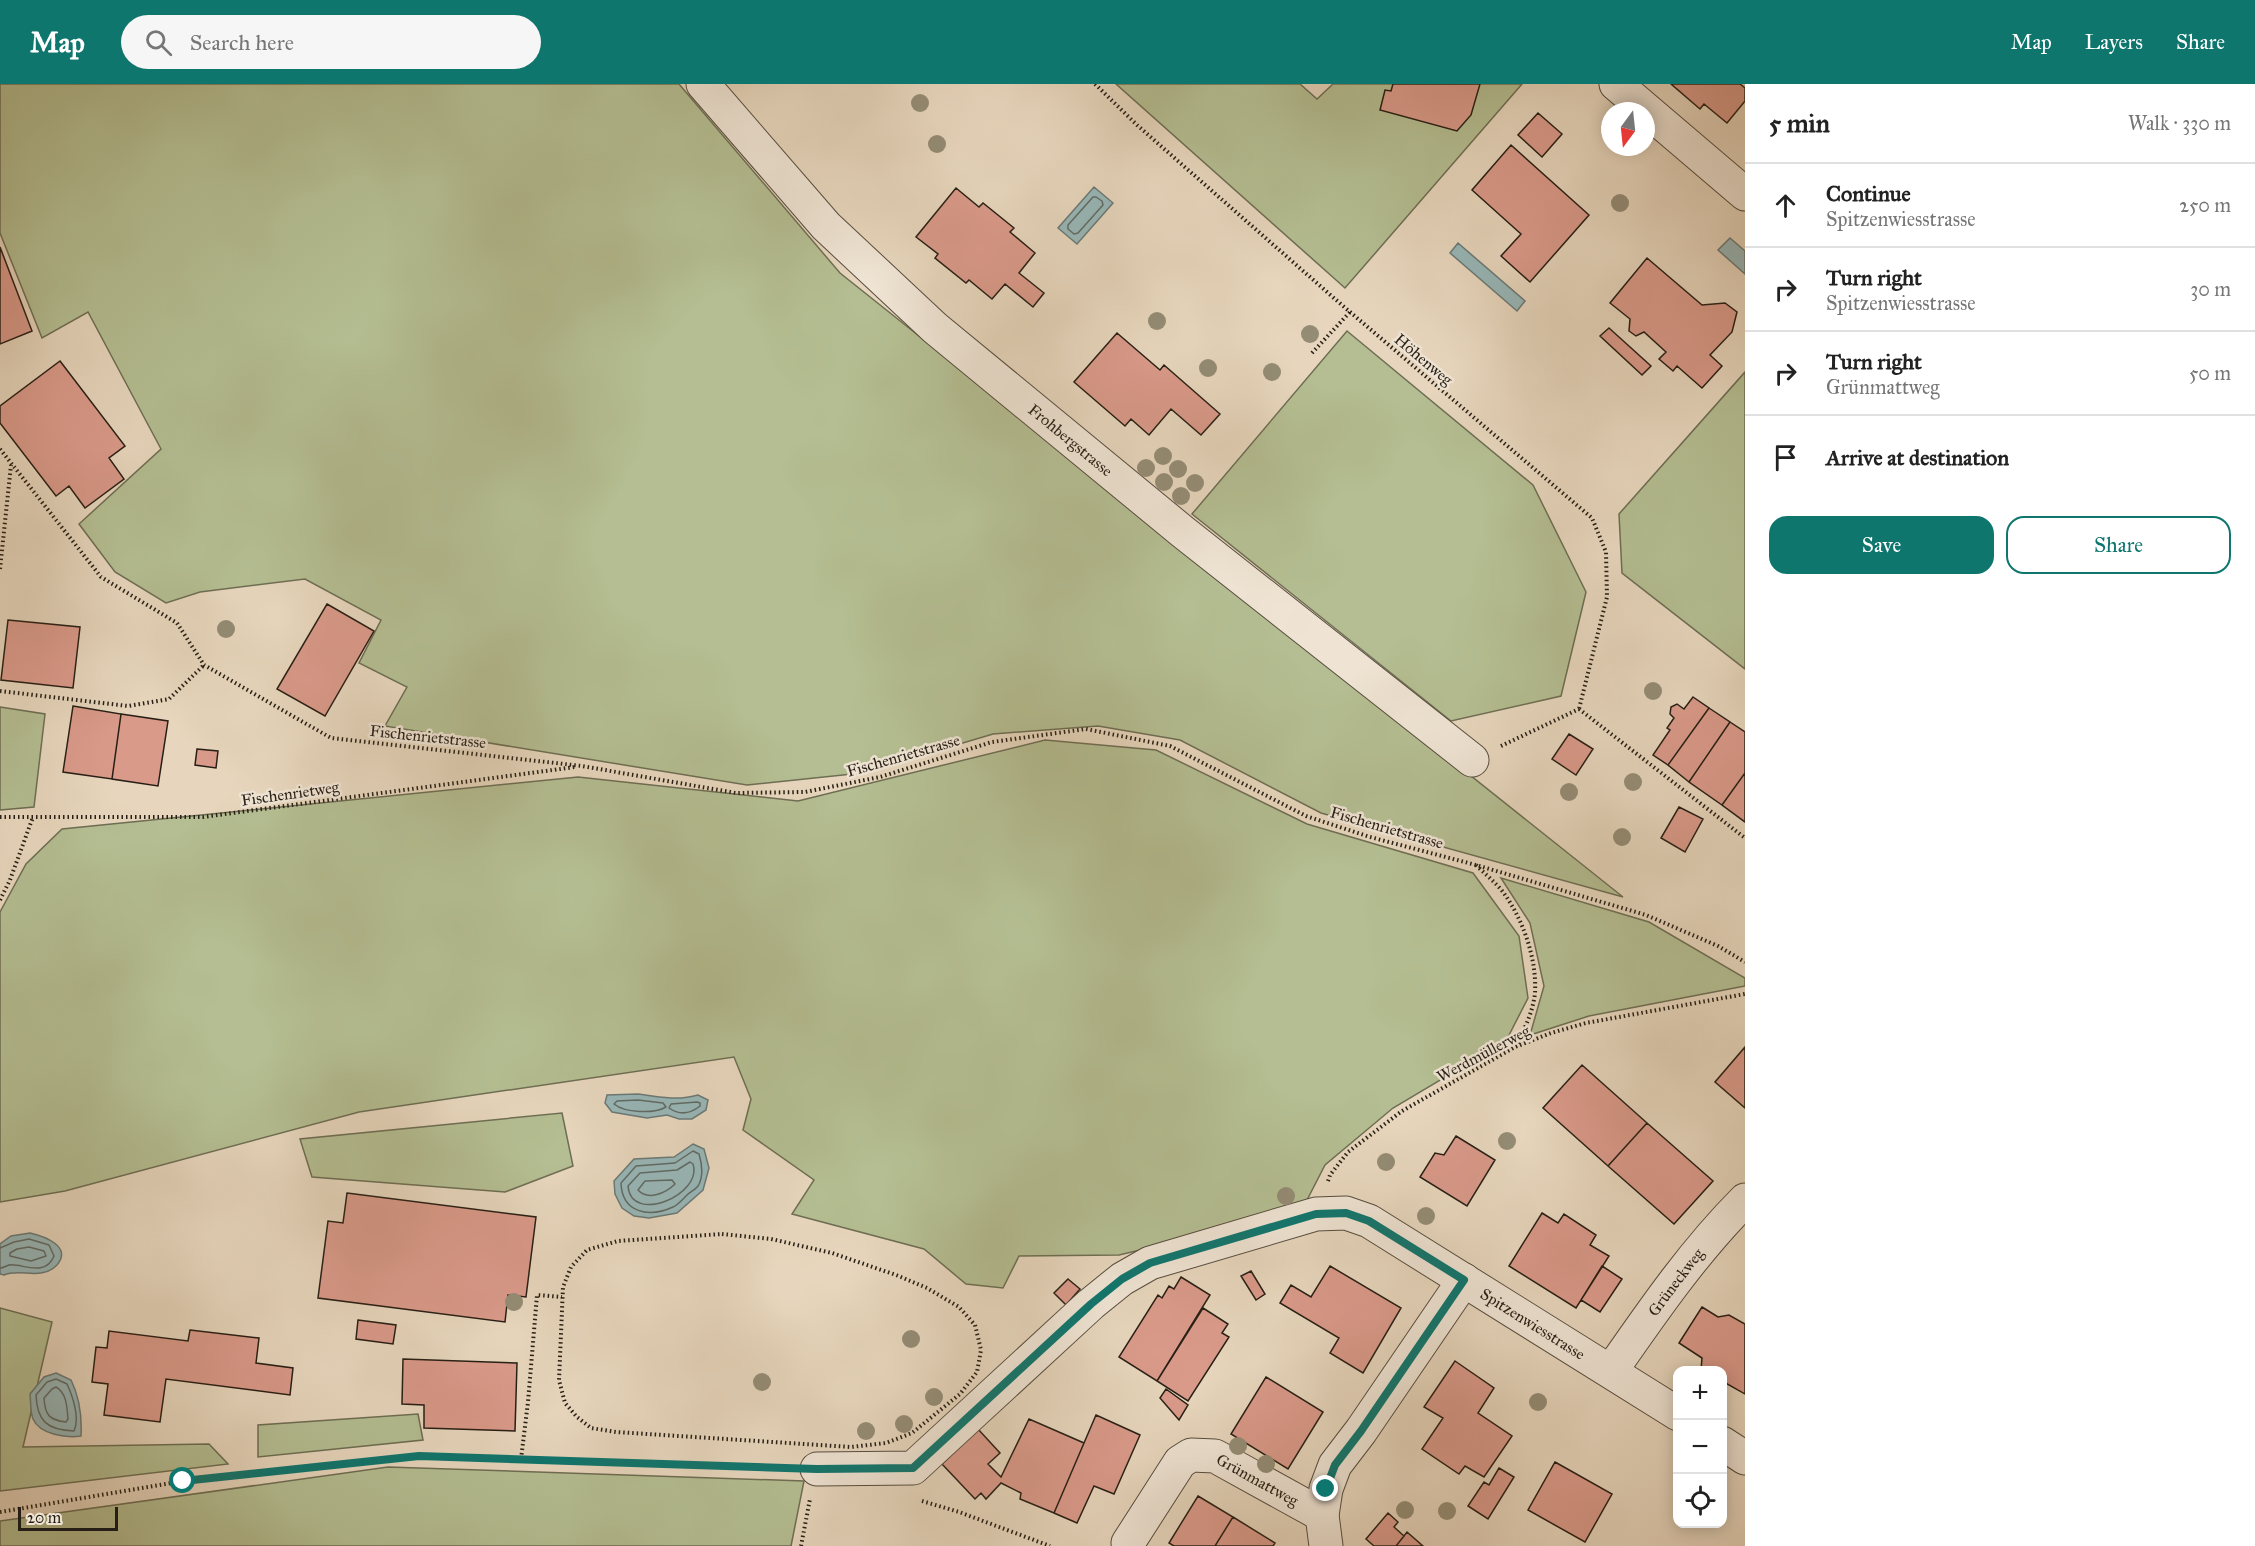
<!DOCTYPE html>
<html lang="en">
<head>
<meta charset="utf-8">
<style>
  body { margin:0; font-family:"IM FELL Great Primer",serif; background:#f6f6f6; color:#222 }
  .controls { position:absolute; right:18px; bottom:18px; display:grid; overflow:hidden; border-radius:12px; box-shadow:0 3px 15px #0003 }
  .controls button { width:54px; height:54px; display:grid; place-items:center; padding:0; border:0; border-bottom:2px solid #e0e0e0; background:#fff; color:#222; font:30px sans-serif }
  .compass { position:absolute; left:1601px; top:18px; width:54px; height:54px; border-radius:50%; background:#fff; box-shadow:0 3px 15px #0003; rotate:195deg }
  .scale { position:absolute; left:18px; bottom:15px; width:100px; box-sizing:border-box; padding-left:6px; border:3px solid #271f15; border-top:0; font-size:16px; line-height:21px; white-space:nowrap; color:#271f15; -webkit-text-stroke:4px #efe4d4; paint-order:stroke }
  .stop { position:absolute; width:18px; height:18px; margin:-14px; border:4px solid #0f766e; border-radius:50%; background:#fff }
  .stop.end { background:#0f766e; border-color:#fff; box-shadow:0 2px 6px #0008 }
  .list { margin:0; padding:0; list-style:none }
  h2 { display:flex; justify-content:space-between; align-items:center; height:78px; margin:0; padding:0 24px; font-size:26px }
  h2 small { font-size:20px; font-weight:400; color:#767676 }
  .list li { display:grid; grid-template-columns:39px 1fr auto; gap:18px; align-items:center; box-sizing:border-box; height:84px; padding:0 24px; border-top:2px solid #e0e0e0 }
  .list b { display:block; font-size:22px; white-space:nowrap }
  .list p { margin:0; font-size:20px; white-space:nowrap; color:#767676 }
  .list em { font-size:20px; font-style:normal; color:#767676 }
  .actions { display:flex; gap:12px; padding:18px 24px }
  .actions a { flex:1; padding:14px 0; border:2px solid #0f766e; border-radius:18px; text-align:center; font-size:21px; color:#0f766e }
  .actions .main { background:#0f766e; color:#fff }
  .icon { flex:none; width:33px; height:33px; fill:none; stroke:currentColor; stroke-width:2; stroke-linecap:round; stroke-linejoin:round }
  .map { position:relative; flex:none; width:1745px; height:1462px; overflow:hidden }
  header { display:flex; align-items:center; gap:36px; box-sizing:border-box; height:84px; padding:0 30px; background:#0f766e; color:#fff }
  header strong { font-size:28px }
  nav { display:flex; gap:33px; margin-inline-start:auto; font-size:21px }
  .search { width:420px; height:54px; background:#f6f6f6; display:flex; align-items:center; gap:15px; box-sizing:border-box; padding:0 21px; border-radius:33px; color:#767676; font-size:22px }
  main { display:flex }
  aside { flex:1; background:#fff }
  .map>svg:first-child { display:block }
</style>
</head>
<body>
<header>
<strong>Map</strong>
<div class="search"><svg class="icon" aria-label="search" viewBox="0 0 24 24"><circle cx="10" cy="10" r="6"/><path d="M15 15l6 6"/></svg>Search here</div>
<nav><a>Map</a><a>Layers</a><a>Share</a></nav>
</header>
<main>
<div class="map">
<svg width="1745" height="1462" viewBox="0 0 1745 1462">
  <rect width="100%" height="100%" fill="#e7d6bd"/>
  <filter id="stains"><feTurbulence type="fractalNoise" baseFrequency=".00333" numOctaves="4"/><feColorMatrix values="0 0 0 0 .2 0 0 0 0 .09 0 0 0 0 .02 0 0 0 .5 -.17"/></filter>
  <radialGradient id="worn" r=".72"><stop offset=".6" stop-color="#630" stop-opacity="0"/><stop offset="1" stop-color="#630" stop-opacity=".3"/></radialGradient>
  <path fill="#b4be92" stroke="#6e6e54" stroke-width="1.5" d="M0,0H679L840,189L1623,813L1321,729L1180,656L1098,642L993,650L862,689L747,701L385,642L407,603L359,579L381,536L305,495L200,508L166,519L115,488L79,440L161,365L88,228L42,254L0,149Z
    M1116,0H1300L1317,15L1333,0H1522L1345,204Z
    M1347,247L1533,401L1586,508L1561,612L1451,637L1192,430Z
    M1745,288V585L1622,489L1619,430Z
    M0,623L45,630L34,723L0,726Z
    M1045,656L1156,666L1307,740L1473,789L1519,852L1528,914L1506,957L1393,1024L1325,1081L1306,1118L1246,1141L1119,1171L1019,1172L1003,1204L966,1200L924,1165L792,1130L814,1096L743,1046L751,1015L734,973L359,1028L65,1107L0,1118V828L26,780L62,745L578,693L798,717Z
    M1501,794L1649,838L1745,894V902L1589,932L1530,951L1544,902L1530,839Z
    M562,1029L573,1082L505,1108L312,1093L300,1055Z
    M0,1224L52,1238L23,1363L209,1360L228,1380L0,1407Z
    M418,1330L423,1356L258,1373V1341Z
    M388,1383L804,1397L791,1462H0V1437Z"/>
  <path fill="#98b7b8" stroke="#6b7a77" stroke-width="1.5" d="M1094,103L1113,119L1077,160L1058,144Z
    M1730,154L1745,167V190L1718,166Z
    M1458,159L1525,217L1517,227L1450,169Z
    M638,1010C658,1013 678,1017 698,1011L708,1016L706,1026L692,1035H679L667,1031L647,1034L612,1028L605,1019L607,1011Z
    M693,1060L704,1065L709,1084L703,1106L677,1129L649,1134L634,1132L622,1124L615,1110L614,1097L634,1075L674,1073Z
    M30,1149C43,1152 73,1162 57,1181C42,1197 20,1184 4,1191L0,1190V1160L11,1152Z
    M56,1289L71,1296C80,1314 82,1332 81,1352C67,1354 40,1351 33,1335C30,1328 31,1317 30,1310L44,1293Z"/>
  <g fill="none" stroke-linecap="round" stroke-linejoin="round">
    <path stroke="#606b66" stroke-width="1.5" d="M1093,113H1096L1102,117L1103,121L1078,149L1074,150L1068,145V141Z
      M638,1016L663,1019L666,1023C654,1030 625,1029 614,1020L617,1017Z
      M697,1018L700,1019V1022C690,1030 679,1031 669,1024L671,1020Z
      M693,1067L699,1070C702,1080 704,1092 698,1102C696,1105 690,1108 687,1111C683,1115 678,1121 673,1123C649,1134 622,1129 621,1099L636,1082L675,1079Z
      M690,1078L693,1080C703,1111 631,1141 628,1102L640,1089L677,1086Z
      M672,1096L675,1100C666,1109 648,1117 638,1106L645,1097Z
      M29,1163L44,1167L46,1172L31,1177L10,1172V1169L17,1165Z
      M0,1164L14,1158L29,1155L49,1161L54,1172C45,1194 22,1179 9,1181C6,1182 3,1184 0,1184
      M56,1295L67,1300C73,1313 80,1334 74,1347C47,1346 37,1337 36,1311L47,1298Z
      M56,1303C67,1309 67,1324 68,1335L66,1338C49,1336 45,1331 44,1314L52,1305Z"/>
  </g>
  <path fill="#da9a8a" stroke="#271f15" stroke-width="1.5" d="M1393,0H1480L1471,31L1457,47L1380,26L1385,6L1391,7Z
    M1671,0H1740L1745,4V17L1727,39L1704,20L1700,25Z
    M1538,29L1562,50L1542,73L1518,51Z
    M1511,61L1589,131L1530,198L1501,172L1521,150L1472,106Z
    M956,104L979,123L983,119L1014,144L1010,148L1035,169L1019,189L1044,209L1033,223L1005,200L992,215L969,196L966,199L935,174L938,170L916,153Z
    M0,163L32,247L0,260Z
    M1647,174L1702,221L1725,219L1737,228L1732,248L1710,271L1722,282L1702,304L1677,282L1673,287L1659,275L1666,268L1644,248L1636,252L1629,247L1630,235L1610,219Z
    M1609,244L1651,282L1642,291L1600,252Z
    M1117,249L1160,286L1164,281L1220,330L1201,351L1171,325L1149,351L1131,335L1125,342L1074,298Z
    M60,277L125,362L109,374L124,395L85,424L69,402L56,412L0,339V322Z
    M327,520L374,547L325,632L277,605Z
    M8,536L80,543L73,604L1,596Z
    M1693,613L1709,624L1668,681L1653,671L1670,646L1667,644L1674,634L1670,630L1671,623L1677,620L1684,625Z
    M73,622L121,630L112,695L63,688Z
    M1709,624L1730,638L1689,698L1668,681Z
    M121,630L168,637L158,702L112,695Z
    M1730,638L1745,648V689L1722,721L1689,698Z
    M1569,650L1593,665L1576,691L1552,675Z
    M197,665L218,667L216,684L195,681Z
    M1745,689V738L1722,721Z
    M1679,723L1703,735L1685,768L1661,754Z
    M1745,963V1024L1715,998Z
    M1582,981L1647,1039L1608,1082L1543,1024Z
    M1647,1039L1713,1097L1674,1140L1608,1082Z
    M1456,1052L1495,1076L1467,1122L1420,1093L1435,1069L1444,1071Z
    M347,1109L536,1133L526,1213L508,1211L505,1238L318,1214L328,1137L343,1139Z
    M1542,1129L1558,1139L1564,1130L1596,1151L1590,1161L1609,1172L1576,1224L1509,1182Z
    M1330,1182L1401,1224L1363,1289L1330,1269L1339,1254L1280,1219L1291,1201L1311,1213Z
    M1602,1182L1622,1195L1600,1228L1581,1216Z
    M1251,1187L1265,1210L1256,1216L1241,1192Z
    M1181,1193L1210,1211L1157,1297L1119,1273L1158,1211L1162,1214L1169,1202L1174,1205Z
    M1068,1195L1080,1205L1066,1221L1054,1209Z
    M1702,1223L1718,1233L1729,1231L1745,1240V1310L1722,1297V1286H1701L1702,1274L1679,1259Z
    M1203,1224L1228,1240L1222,1249L1229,1253L1188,1317L1157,1297Z
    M358,1236L396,1241L393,1260L356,1255Z
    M190,1246L259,1254L256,1279L293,1284L290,1311L166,1295L160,1338L104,1331L108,1300L92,1298L96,1263L107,1264L109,1247L188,1257Z
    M403,1275L517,1279L515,1347L424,1344V1321L402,1320Z
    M1455,1277L1494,1304L1478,1329L1512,1352L1484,1393L1465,1382L1459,1390L1422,1365L1443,1334L1424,1323Z
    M1266,1293L1323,1328L1288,1385L1231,1350Z
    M1166,1305L1188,1321L1179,1336L1160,1314Z
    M1096,1331L1140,1351L1114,1410L1094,1402L1077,1439L1054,1429Z
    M1029,1335L1084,1359L1054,1429L1020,1415L1021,1409L1001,1399L986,1415L981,1409L975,1415L942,1380L978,1345L1000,1369L988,1380L1001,1393Z
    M1555,1378L1612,1410L1585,1458L1528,1426Z
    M1499,1384L1514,1393L1488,1435L1468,1422L1484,1398L1489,1401Z
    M1198,1412L1233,1433L1215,1462H1174L1169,1459Z
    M1388,1429L1398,1438L1394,1443L1404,1452L1396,1462H1374L1366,1455Z
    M1233,1433L1275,1459L1273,1462H1215Z
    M1407,1448L1423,1462H1396Z"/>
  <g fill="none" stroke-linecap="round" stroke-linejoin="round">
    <g stroke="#574d3f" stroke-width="35">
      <g id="minor">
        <path id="s1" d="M703,0L826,142L935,244L1183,448L1472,676"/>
        <path d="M1616,0L1745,110"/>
        <path id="s2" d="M1611,1287C1652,1228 1694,1167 1745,1116"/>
        <path d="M1722,1359L1745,1374"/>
        <path id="s3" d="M817,1385L913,1384L1091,1220L1122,1195L1150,1179L1316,1130L1346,1129L1369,1137L1678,1330"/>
        <path id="s4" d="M1128,1459L1180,1378L1191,1371L1215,1372L1322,1431"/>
        <path d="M1326,1462L1322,1431L1326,1405L1335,1381L1361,1347L1464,1196"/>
      </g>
    </g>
    <path stroke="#271f15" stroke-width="4" stroke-dasharray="1.5 3" stroke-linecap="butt" d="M1095,0L1137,41L1343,222L1592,434L1606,468L1607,513L1579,625
      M1312,269L1350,228
      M0,365L101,493L177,539L204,581L331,654L582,682L736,709L805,708L880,693L992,658L1086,645L1170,662L1306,732L1370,753L1476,781L1646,831L1718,862L1745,878
      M0,485L11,381
      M0,607L128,622L169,615L204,581
      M1579,625L1745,754
      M1501,662L1579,625
      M0,733H203L575,683
      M1476,781C1485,790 1495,798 1503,808C1523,835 1537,875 1535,909C1533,928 1524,946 1516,962
      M0,816L10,796L33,733
      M1328,1097L1330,1091L1348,1068L1402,1027L1515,963L1551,949L1586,939L1745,910
      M722,1150L771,1155L832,1169L896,1191L927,1204L959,1223L975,1241L981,1266L977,1288L960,1310L912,1349L886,1359L851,1363L616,1348L591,1344L577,1333L565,1319L559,1296L563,1203L571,1183L587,1166L618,1157Z
      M521,1375L528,1318L537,1211L562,1213
      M922,1417L959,1428L1050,1462
      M0,1428L183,1397L419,1372L784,1384
      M801,1462L810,1415"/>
    <use href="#minor" stroke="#efe4d4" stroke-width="33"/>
  </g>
  <g fill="#948c75">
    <circle cx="920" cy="19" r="9"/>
    <circle cx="937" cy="60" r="9"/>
    <circle cx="1620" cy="119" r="9"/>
    <circle cx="1157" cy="237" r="9"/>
    <circle cx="1310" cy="250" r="9"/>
    <circle cx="1208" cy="284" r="9"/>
    <circle cx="1272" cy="288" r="9"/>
    <circle cx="1163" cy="372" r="9"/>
    <circle cx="1146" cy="384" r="9"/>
    <circle cx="1178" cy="385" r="9"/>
    <circle cx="1164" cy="398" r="9"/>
    <circle cx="1195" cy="399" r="9"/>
    <circle cx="1181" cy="412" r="9"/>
    <circle cx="226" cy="545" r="9"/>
    <circle cx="1653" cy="607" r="9"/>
    <circle cx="1633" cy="698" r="9"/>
    <circle cx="1569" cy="708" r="9"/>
    <circle cx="1622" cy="753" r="9"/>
    <circle cx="1507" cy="1057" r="9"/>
    <circle cx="1386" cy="1078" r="9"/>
    <circle cx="1286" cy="1112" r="9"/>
    <circle cx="1426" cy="1132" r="9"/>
    <circle cx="514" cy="1218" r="9"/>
    <circle cx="911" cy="1255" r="9"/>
    <circle cx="762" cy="1298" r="9"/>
    <circle cx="934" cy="1313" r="9"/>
    <circle cx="1538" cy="1318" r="9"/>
    <circle cx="904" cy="1340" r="9"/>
    <circle cx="866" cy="1347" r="9"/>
    <circle cx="1238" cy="1362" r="9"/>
    <circle cx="1266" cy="1380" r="9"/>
    <circle cx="1405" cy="1426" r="9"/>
    <circle cx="1447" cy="1427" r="9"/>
  </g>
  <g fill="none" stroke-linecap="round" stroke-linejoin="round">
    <path stroke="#0f766e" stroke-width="8" d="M183,1397L419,1372L817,1385L913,1384L1091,1220L1122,1195L1150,1179L1316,1130L1346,1129L1369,1137L1464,1196L1361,1347L1335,1381L1326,1405"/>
  </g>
  <g text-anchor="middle" stroke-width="5" stroke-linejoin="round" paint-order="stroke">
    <g font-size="16" fill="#271f15" stroke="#efe4d4">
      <text transform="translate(1424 275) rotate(40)" y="6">Höhenweg</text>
      <text dy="6" stroke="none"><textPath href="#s1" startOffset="513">Frohbergstrasse</textPath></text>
      <text transform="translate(428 652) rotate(6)" y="6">Fischenrietstrasse</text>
      <text transform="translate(903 671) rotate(-16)" y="6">Fischenrietstrasse</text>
      <text transform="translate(290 709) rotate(-8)" y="6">Fischenrietweg</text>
      <text transform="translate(1387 743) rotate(16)" y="6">Fischenrietstrasse</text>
      <text transform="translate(1483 969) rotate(-28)" y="6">Werdmüllerweg</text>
      <text dy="6" stroke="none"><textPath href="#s2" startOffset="110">Grüneckweg</textPath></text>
      <text dy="6" stroke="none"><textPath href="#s3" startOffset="831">Spitzenwiesstrasse</textPath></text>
      <text dy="6" stroke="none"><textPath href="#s4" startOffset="182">Grünmattweg</textPath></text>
    </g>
  </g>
  <rect width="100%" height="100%" filter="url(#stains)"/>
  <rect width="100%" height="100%" fill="url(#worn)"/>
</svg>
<div class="controls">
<button>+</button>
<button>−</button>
<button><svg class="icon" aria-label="locate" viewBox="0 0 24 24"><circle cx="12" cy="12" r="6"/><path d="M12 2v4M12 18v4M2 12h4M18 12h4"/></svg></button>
</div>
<svg class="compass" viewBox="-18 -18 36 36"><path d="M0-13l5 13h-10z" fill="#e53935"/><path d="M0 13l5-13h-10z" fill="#767676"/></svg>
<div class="scale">20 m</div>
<div class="stop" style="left:183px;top:1397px"></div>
<div class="stop end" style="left:1326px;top:1405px"></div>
</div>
<aside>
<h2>5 min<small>Walk · 330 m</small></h2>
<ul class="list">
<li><svg class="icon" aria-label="ahead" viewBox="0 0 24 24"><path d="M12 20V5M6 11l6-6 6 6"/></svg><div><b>Continue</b><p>Spitzenwiesstrasse</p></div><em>250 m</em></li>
<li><svg class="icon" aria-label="right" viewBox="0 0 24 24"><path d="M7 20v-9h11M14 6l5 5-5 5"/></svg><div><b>Turn right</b><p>Spitzenwiesstrasse</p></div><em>30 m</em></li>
<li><svg class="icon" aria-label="right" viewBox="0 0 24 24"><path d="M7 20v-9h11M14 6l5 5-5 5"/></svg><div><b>Turn right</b><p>Grünmattweg</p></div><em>50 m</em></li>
<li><svg class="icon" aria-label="arrive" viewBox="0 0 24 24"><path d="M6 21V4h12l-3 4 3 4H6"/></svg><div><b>Arrive at destination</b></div></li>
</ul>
<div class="actions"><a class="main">Save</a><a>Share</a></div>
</aside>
</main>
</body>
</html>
